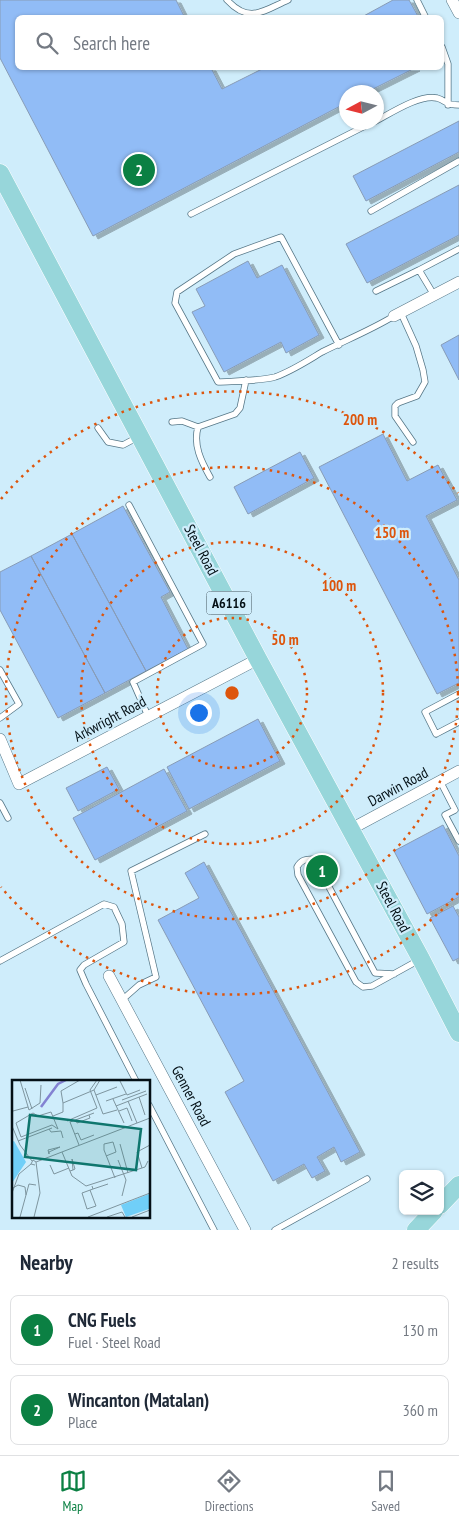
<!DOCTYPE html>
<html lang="en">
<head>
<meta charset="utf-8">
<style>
  body { margin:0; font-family:"PT Sans Narrow",sans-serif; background:#f6f6f7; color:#1f2937 }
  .controls { position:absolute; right:15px; bottom:15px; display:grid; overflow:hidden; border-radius:8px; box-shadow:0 1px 4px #0004 }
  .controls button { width:45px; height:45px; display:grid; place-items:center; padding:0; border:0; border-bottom:1px solid #e0e1e3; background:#fff; color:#1f2937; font:25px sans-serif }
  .compass { position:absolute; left:339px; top:85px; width:45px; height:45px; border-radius:50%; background:#fff; box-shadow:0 1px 4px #0004; rotate:263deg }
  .you { position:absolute; left:198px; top:712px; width:18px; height:18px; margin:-12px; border:4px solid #fff; border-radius:50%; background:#1a73e8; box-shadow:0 0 0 8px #1a73e833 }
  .badge { display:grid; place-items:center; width:32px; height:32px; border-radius:50%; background:#0b8043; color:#fff; font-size:16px; font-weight:700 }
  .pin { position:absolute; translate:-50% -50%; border:2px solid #fff; box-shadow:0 1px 5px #0006 }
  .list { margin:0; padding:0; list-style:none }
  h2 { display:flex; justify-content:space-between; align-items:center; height:65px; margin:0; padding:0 20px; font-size:21px }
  h2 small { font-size:16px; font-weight:400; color:#747a83 }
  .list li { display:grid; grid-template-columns:32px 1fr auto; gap:15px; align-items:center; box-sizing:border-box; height:70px; margin:0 10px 10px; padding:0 10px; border:1px solid #e0e1e3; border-radius:8px }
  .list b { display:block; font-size:19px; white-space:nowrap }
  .list p { margin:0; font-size:16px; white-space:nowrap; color:#747a83 }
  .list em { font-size:16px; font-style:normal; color:#747a83 }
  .icon { flex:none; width:28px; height:28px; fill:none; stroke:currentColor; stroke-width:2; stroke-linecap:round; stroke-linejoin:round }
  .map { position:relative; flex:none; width:459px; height:1230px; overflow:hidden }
  .search { position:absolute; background:#fff; box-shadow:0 1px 4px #0004; left:15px; right:15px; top:15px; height:55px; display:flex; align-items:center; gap:12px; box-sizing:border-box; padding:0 18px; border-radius:8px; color:#747a83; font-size:19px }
  .sheet { height:225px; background:#fff }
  nav { display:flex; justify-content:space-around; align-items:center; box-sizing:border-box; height:70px; border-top:1px solid #e0e1e3; background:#fff; font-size:14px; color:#747a83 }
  nav a { display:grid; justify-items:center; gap:2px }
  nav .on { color:#0b8043 }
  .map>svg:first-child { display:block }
</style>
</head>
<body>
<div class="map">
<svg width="459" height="1230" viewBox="0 0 459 1230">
  <defs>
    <filter id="shadow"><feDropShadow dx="5" dy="3" stdDeviation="0" flood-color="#0004"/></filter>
  </defs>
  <rect width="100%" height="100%" fill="#cfedfb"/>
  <path fill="#91bcf6" stroke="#889cb6" filter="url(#shadow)" d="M0,0H176L185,18H18V68H211L222,89L264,68H415L367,92H346V103L93,236L0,58Z
    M393,0H409L419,18H360Z
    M459,121V152L366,201L353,176Z
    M459,185V235L367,283L346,244Z
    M248,261L257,278L282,265L319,335L286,353L281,342L224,372L192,312L205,306L196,289Z
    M459,335V380L441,345Z
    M383,434L407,481L438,465L457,500L426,516L459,580V683L437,694L319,467Z
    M300,452L314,478L248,514L234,487Z
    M123,506L170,592L161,597L188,649L146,671L72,534Z
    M72,534L146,671L105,693L31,556Z
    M31,556L105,693L58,718L0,610V572Z
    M258,719L280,761L189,809L167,767Z
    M107,767L119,789L78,811L66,788Z
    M164,769L187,811L95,860L73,818Z
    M443,825L459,856V897L427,914L394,851Z
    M204,862L360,1152L341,1162L334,1147L317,1157L325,1171L312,1178L304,1164L273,1181L225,1092L244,1081L158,920L199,898L185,873Z
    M453,906L459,917V958L453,961L430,918Z"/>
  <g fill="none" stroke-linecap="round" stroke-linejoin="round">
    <g stroke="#567787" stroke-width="7">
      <path id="lane" d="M227,0C249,24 263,11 288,0
        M417,0L426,18
        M442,47L448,64V105
        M376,121C391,113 420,94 437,98C447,101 445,105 459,105
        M371,211L459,161
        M191,214L373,122
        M419,270L459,249
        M376,291L419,270L434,295
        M401,313L416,346L423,370L425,382L417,396L398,403L395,406V416L413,442
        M339,345L281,237L234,254L177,292L175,303L218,382C234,381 261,381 275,377C292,371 307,361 322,352C346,340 371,330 394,316
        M172,422L182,421L198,427L235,414L240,408L246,380
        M198,427C193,445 201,461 210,477
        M98,428L108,442L123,445L138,437
        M129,505L203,644L133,682L148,716
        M0,670L19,704L0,718
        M459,694L425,712L436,734L459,722
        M440,781L455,810L445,815L459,841
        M0,803L8,818
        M0,961L104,904L114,907L122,924L124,942L84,965L80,970L86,984L136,1081
        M394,974L375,973L314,859C305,859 301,860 297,867L298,875L356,982L363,987L372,986L419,960
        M122,1000L139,985L156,977L131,871L205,834
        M149,1105L214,1230
        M275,1230L367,1179"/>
    </g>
    <g stroke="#567787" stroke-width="12">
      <path id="street" d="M452,0L459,13
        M394,316L459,282
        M0,739L19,784L258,659
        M351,829L459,771
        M109,976L245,1230"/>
    </g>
    <g stroke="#fff" stroke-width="19">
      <path id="primary" d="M0,173L258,659L421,959L459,1033
        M440,1205L459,1185
        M416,1230L434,1211"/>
    </g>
    <use href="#lane" stroke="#fff" stroke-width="5.5"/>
    <use href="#street" stroke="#fff" stroke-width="11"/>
    <use href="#primary" stroke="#97d6da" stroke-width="18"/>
  </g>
  <g fill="none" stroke="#dd550c" stroke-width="2.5" stroke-dasharray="2.5 5">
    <circle cx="232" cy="693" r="75"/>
    <circle cx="232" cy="693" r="151"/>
    <circle cx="232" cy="693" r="226"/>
    <path d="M458 893A302 302 0 0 1 1 887M1 499A302 302 0 0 1 458 493"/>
  </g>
  <g text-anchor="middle" stroke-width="4.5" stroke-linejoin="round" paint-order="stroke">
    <rect fill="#cfedfb" stroke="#41525b" stroke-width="1" x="206.5" y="591.5" width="45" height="23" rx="4"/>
    <g font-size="14" font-weight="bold" fill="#041016">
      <text x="229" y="608">A6116</text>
    </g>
    <g font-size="15" fill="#041016" stroke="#cfedfb">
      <text transform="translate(201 550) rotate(62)" y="5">Steel Road</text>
      <text transform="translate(110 719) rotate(-28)" y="5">Arkwright Road</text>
      <text transform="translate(398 787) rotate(-28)" y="5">Darwin Road</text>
      <text transform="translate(393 907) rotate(62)" y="5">Steel Road</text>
      <text transform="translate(191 1096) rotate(62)" y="5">Genner Road</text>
    </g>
  </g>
  <g transform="translate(12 1080)">
    <rect width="138" height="138" fill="#cfedfb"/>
    <path d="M2,61L14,82L0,103V62ZM137,114V129L114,137L109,125Z" fill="#70cff8"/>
    <path fill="none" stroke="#8382d2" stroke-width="2.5" d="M29,27L46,4L54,0"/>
    <path fill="none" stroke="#7e959f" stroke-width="1" d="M8,0L17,30L28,23L29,5M88,0L82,10L91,34L105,30M108,1L115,15L128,10M13,8L20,29M84,15L105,7M127,17L133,35M101,19L112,43M110,20L134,11M94,21L114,14M116,21L125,43M51,23L49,11L68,0M104,26L135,14M1,31L16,27M107,31L115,28L120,41M39,32L46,49L40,45L9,57L4,43L21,33L26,36ZM41,36L51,32V23L82,10M64,40L65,43L78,38L77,35M55,41L85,28L78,10L85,0M0,46L8,65L20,81M37,49L39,52L49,51L51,58M63,54L66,53L69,60L82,55M6,61L40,48M108,64L116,93M67,65L58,42L82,33M48,67L37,72V74L36,70ZM50,72L60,96L74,106L133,87L136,81M94,76L104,72L101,62L92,64V70L96,80L103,98M106,80L114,100L110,116M24,82L138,38M38,85L42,94L57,88M130,88L125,72L138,65M58,91L61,90L60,79L63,89L61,90M1,108L6,105L13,107L14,115M81,109L96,104M78,110L84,126L75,129L70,113L81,109L80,106M0,113L7,94L19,84M8,137L17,104L24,105M22,137L28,113L24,82L21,80L19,84L23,85M76,137L138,113M95,137L110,132L113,137M120,137L138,130"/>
    <path fill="#0f766e" fill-opacity="0.15" stroke="#0f766e" stroke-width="2.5" d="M18,35L129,49L124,90L13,77Z"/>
    <rect width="138" height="138" fill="none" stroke="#041016" stroke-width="2.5"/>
  </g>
  <circle cx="232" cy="693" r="8" fill="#dd550c" stroke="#cfedfb" stroke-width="2.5"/>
  <g font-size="15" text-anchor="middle" font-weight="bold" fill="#dd550c" stroke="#cfedfb" stroke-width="4.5" stroke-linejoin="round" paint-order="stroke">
    <text x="360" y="425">200 m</text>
    <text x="392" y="538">150 m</text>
    <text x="339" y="591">100 m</text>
    <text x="285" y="645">50 m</text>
  </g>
</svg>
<div class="controls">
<button><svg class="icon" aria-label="layers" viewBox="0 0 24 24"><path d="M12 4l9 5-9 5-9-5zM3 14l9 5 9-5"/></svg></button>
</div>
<svg class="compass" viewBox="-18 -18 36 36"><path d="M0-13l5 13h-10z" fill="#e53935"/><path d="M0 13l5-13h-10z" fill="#747a83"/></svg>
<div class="you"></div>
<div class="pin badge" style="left:322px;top:871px">1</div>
<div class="pin badge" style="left:139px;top:170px">2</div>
<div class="search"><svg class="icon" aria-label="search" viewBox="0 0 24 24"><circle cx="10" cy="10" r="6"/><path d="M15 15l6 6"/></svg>Search here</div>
</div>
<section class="sheet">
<h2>Nearby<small>2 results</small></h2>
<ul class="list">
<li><span class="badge">1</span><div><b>CNG Fuels</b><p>Fuel · Steel Road</p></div><em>130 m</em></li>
<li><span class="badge">2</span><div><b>Wincanton (Matalan)</b><p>Place</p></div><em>360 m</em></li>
</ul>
</section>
<nav>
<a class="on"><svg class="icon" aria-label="map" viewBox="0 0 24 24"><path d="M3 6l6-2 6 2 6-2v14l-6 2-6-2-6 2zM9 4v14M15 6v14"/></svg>Map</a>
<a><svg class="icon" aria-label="directions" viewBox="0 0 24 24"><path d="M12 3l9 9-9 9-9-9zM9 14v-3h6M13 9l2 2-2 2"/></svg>Directions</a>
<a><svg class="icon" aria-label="saved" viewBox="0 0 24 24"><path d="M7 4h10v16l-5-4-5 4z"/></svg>Saved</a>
</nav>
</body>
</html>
